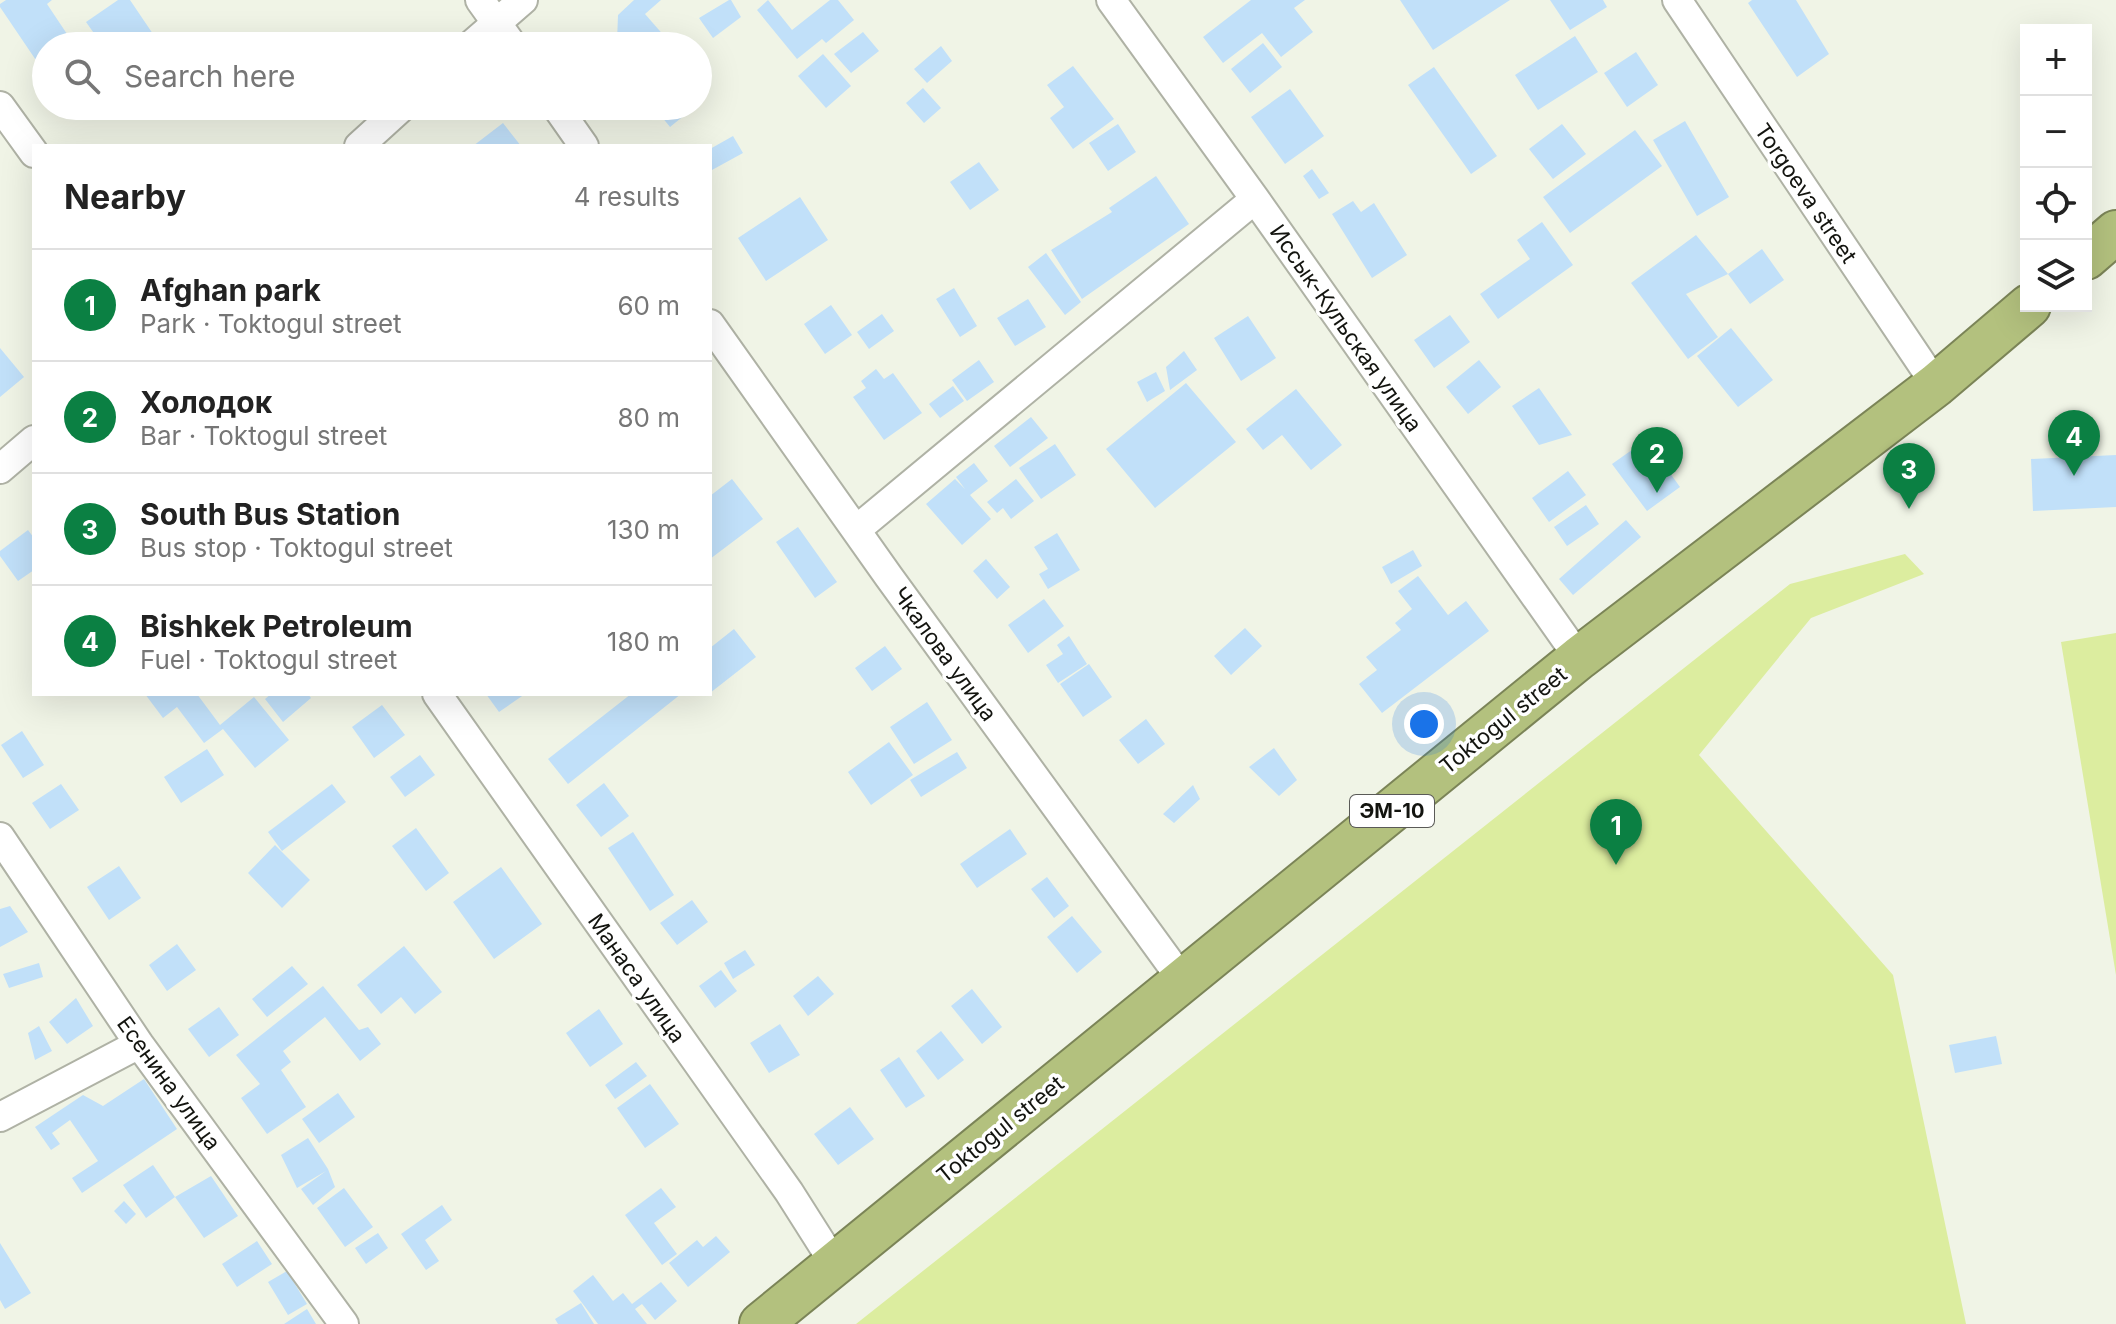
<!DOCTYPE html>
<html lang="en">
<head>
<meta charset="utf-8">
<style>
  body { margin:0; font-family:Inter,sans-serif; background:#f2f2f2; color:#222 }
  .controls { position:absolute; right:24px; top:24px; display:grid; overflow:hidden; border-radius:0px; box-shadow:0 8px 32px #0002 }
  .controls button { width:72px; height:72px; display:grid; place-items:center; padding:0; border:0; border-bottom:2px solid #e0e0e0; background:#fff; color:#222; font:40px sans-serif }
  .you { position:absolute; left:1424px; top:724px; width:28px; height:28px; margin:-20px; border:6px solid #fff; border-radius:50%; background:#1a73e8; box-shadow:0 0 0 12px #1a73e833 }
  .badge { display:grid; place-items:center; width:52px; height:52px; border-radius:50%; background:#0b8043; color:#fff; font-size:26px; font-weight:700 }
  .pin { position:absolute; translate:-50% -66px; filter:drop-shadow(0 2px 4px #0008) }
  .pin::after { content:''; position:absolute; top:42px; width:28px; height:24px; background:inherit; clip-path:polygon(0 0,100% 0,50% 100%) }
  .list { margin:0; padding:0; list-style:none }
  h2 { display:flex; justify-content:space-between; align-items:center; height:104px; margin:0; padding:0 32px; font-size:34px }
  h2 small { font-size:26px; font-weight:400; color:#767676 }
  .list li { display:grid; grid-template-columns:52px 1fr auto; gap:24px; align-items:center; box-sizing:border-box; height:112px; padding:0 32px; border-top:2px solid #e0e0e0 }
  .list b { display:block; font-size:30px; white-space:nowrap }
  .list p { margin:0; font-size:26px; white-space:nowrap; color:#767676 }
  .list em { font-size:26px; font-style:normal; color:#767676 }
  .icon { flex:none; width:44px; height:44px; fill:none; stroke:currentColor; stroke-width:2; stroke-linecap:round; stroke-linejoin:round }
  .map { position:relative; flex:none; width:2116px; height:1324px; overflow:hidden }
  .search { position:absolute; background:#fff; box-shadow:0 8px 32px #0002; left:32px; top:32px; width:680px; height:88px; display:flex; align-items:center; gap:20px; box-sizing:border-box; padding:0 28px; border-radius:44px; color:#767676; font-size:30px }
  .panel { position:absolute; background:#fff; box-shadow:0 8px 32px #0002; left:32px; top:144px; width:680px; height:552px; border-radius:0px }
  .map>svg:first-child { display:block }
</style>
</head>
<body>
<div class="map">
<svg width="2116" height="1324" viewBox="0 0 2116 1324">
  <rect width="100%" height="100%" fill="#f0f4e6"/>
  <path fill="#dced9f" d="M1905,554L1924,574L1811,618L1699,755L1893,975L1966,1324H856L1790,584Z
    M2116,633V975L2061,642Z"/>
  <path fill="#c1e0f9" d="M6,0H52L47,4L75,46H46V75L0,7V4Z
    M118,0H130L153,34L136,46H103L86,22Z
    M634,0H661L645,14L673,46H602L595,36L617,42L618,15Z
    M729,0H731L741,17L713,38L699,18Z
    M768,0L792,30L830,0H838L854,20L826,43L822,39L797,59L757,10Z
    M1251,0H1305L1294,8L1313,32L1281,57L1262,33L1223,63L1203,37Z
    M1400,0H1510L1433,50Z
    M1550,0H1603L1607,7L1570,30Z
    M1752,0H1796L1829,54L1797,77L1748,3Z
    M863,32L879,51L851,73L834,54Z
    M1575,36L1598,72L1538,110L1515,75Z
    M1263,43L1282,67L1250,93L1231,69Z
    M941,46L952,61L927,83L914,69Z
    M1636,52L1658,85L1627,107L1604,73Z
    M823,54L851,86L826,108L798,76Z
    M1073,66L1114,119L1073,149L1050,118L1064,107L1047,85Z
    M1434,67L1497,156L1471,174L1408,85Z
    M923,88L941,108L924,123L906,103Z
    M1290,89L1324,136L1285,164L1251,117Z
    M311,106H332L320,116Z
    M653,106H696L670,127Z
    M1685,121L1729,197L1697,216L1653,140Z
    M503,123L521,146H473Z
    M1118,124L1136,152L1108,171L1089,143Z
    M1562,124L1586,154L1553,179L1529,149Z
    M1635,130L1662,166L1570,233L1543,197Z
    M733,136L743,153L712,170L710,166V149Z
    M979,162L999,190L970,210L950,182Z
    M1312,169L1329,193L1319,199L1303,176Z
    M1156,176L1189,224L1082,299L1051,250L1112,212L1109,208Z
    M800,197L828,240L766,281L738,238Z
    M1353,201L1361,212L1374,203L1407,255L1372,278L1332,214Z
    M1542,222L1573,265L1498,319L1480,294L1530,259L1517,240Z
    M1696,235L1728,274L1686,294L1718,337L1688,359L1631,283Z
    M1762,249L1784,280L1750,304L1728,274Z
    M1046,253L1081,302L1065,315L1028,267Z
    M954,288L977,326L960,337L936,299Z
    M1028,299L1046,327L1015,346L997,318Z
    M831,305L852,335L825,354L804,324Z
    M882,314L894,331L869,349L857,332Z
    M1450,315L1470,342L1434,368L1414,340Z
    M1248,316L1276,358L1241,381L1214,338Z
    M1731,328L1773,380L1738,407L1697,356Z
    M0,348L24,377L0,397Z
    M1184,351L1197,370L1170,390L1166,367Z
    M979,360L994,382L967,401L952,380Z
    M1479,360L1501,387L1468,414L1446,387Z
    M876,369L884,379L893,373L922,413L884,440L853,397L866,388L861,381Z
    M1156,372L1165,391L1147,402L1137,382Z
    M1186,383L1236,442L1155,508L1106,449Z
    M953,386L964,401L940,418L929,404Z
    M1539,388L1572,435L1539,445L1512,406Z
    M1296,389L1342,445L1311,470L1282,435L1263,450L1246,429Z
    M1031,417L1048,438L1010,467L994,446Z
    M1646,440L1680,487L1647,511L1612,464Z
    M1055,444L1076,475L1041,499L1019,468Z
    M2116,455V507L2033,511L2031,459Z
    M974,463L988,481L970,495L991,519L962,545L926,504L955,479L965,489L956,477Z
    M1568,471L1586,495L1549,522L1532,498Z
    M732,479L763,519L710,559V496Z
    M1016,479L1034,501L1011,519L1003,508L997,513L987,502Z
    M1586,505L1599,524L1567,546L1554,527Z
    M1626,520L1641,537L1573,595L1559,579Z
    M798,527L837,582L815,598L776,542Z
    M28,530L34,538V570L18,581L0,556V551Z
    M1057,533L1080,570L1048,589L1039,574L1048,569L1034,547Z
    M1413,550L1422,566L1391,584L1382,567Z
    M986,559L1010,587L997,599L973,571Z
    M1418,576L1448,615L1466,601L1489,631L1382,713L1359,684L1377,670L1366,657L1401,630L1395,623L1412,609L1398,591Z
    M1044,599L1064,626L1028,653L1008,625Z
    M1245,628L1262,646L1231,675L1214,656Z
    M734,629L756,657L710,693V648Z
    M1069,636L1087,664L1058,683L1046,665L1063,654L1057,645Z
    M885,646L902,669L872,691L855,668Z
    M1089,664L1112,697L1083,717L1060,684Z
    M145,694H197L220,725L254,697L289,740L255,768L223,729L204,743L177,707L163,718Z
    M271,694H308L311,698L283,722L265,699Z
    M486,694H525L499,712Z
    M631,694H681L568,784L548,759Z
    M927,702L952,740L914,764L890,727Z
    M382,705L405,735L374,758L352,727Z
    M1146,719L1165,744L1138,764L1119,740Z
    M22,731L44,765L23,778L1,745Z
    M889,742L913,775L871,805L848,772Z
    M1274,748L1297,780L1279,796L1249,767Z
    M207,749L224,775L181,803L164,777Z
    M957,752L967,768L921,797L910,780Z
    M420,755L435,775L405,797L390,777Z
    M604,783L629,816L601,837L576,805Z
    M61,784L79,810L50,829L32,803Z
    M332,784L346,802L282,851L268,832Z
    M1193,785L1200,799L1174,823L1163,814Z
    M416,828L449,873L426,891L392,846Z
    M1010,829L1027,854L977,888L960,864Z
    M633,832L674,895L650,911L608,848Z
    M275,845L310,880L282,908L248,873Z
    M119,866L141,898L109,920L87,887Z
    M501,867L542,924L494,959L453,902Z
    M1047,877L1069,906L1054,918L1031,889Z
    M692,900L708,922L677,945L660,923Z
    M10,906L28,932L0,947V909Z
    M1072,916L1102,952L1077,973L1047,937Z
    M177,944L196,970L167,991L149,965Z
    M404,946L442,992L415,1014L401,997L381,1014L357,985Z
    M745,950L755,965L733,979L724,963Z
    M39,963L43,977L9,988L3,974Z
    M292,966L308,984L267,1017L252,999Z
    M721,970L737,991L715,1008L699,986Z
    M818,976L834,994L808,1016L793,996Z
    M323,986L359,1030L368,1027L381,1044L360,1061L325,1017L283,1051L291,1062L281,1070L306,1107L267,1134L241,1098L260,1084L236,1055Z
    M972,989L1002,1027L982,1044L951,1006Z
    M76,998L93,1026L67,1044L49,1022Z
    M219,1007L239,1035L209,1057L188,1029Z
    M599,1009L623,1044L590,1067L566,1033Z
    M780,1024L800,1055L769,1073L750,1043Z
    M39,1026L52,1051L35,1060L28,1033Z
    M941,1031L964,1060L938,1080L916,1051Z
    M1996,1036L2002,1064L1955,1073L1949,1045Z
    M899,1057L925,1096L906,1108L880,1070Z
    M636,1062L647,1076L615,1099L605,1085Z
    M144,1079L177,1129L82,1193L72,1178L98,1161L70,1120L52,1133L60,1144L51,1150L35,1127L83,1095L103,1106Z
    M650,1084L679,1124L645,1148L617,1108Z
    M338,1093L355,1117L319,1143L302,1119Z
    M850,1107L874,1139L838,1165L814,1134Z
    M308,1138L328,1169L335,1187L313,1205L301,1189L326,1171L297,1188L281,1155Z
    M153,1165L175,1197L146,1218L123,1185Z
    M211,1176L238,1216L204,1238L175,1197Z
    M344,1188L373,1227L345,1247L317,1208Z
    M661,1188L676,1207L654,1223L677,1254L662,1265L625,1215Z
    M124,1201L136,1214L126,1224L114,1211Z
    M442,1205L452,1220L425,1240L439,1261L426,1270L401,1234Z
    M378,1233L388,1248L366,1264L355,1248Z
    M716,1236L730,1252L688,1287L669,1263L697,1240L703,1247Z
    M257,1241L272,1264L237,1287L222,1264Z
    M0,1243L31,1293L5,1309L0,1300Z
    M287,1271L307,1304L288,1315L268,1282Z
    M593,1275L613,1301L623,1293L632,1304L661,1282L677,1301L655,1320L642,1304L635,1309L647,1324H598L573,1291Z
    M581,1303L594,1324H558L555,1319Z
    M307,1309L316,1324H284Z"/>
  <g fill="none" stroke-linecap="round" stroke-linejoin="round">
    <g stroke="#afb2a5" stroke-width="32">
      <path id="minor" d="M480,0L513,46
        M1111,0L1255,199L1579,658
        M1677,0L1936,385
        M470,46L523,0
        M0,106L34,153
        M556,106L584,146
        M359,146L403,106
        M710,324L889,577L1183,981
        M0,469L34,440
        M856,530L1255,199
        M437,694L789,1192L834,1263
        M0,837L139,1044L344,1324
        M0,1117L139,1044"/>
    </g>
    <g stroke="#7b8457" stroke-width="46">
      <path id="highway" d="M2086,258L2116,232
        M761,1324L1579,658L1936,385L2029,306"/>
    </g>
    <use href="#minor" stroke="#fff" stroke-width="28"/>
    <use href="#highway" stroke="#b3c17e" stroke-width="42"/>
  </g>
  <g text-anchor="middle" stroke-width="7" stroke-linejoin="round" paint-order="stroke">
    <rect fill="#fff" stroke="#5a5a57" stroke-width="2" x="1350" y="795" width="84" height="32" rx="6"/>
    <g font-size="20" font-weight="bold" fill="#13140f">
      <text x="1392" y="818">ЭМ-10</text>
    </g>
    <g font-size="22" fill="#13140f" stroke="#fff">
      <text transform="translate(1806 193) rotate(56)" y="8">Torgoeva street</text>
      <text transform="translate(1346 328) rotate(55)" y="8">Иссык-Кульская улица</text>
      <text transform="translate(945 654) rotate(54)" y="8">Чкалова улица</text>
      <text transform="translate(1503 720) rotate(-39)" y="8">Toktogul street</text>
      <text transform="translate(637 978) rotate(55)" y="8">Манаса улица</text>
      <text transform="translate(169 1083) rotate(54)" y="8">Есенина улица</text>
      <text transform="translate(1000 1129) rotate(-39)" y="8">Toktogul street</text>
    </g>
  </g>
</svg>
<div class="controls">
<button>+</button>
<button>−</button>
<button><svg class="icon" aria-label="locate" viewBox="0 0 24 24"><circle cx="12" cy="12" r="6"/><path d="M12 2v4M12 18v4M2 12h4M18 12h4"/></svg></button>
<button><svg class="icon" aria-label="layers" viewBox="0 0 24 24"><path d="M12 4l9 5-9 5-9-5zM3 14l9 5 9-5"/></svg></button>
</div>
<div class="you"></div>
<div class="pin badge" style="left:1616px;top:865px">1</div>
<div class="pin badge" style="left:1657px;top:493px">2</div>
<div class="pin badge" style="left:1909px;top:509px">3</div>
<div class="pin badge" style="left:2074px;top:476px">4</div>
<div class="search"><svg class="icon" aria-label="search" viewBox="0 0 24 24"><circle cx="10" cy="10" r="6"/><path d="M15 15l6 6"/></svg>Search here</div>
<section class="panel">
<h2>Nearby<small>4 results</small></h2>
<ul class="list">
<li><span class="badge">1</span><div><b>Afghan park</b><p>Park · Toktogul street</p></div><em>60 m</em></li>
<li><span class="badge">2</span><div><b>Холодок</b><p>Bar · Toktogul street</p></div><em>80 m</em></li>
<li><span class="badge">3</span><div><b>South Bus Station</b><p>Bus stop · Toktogul street</p></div><em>130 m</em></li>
<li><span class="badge">4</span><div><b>Bishkek Petroleum</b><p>Fuel · Toktogul street</p></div><em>180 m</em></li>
</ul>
</section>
</div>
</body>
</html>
